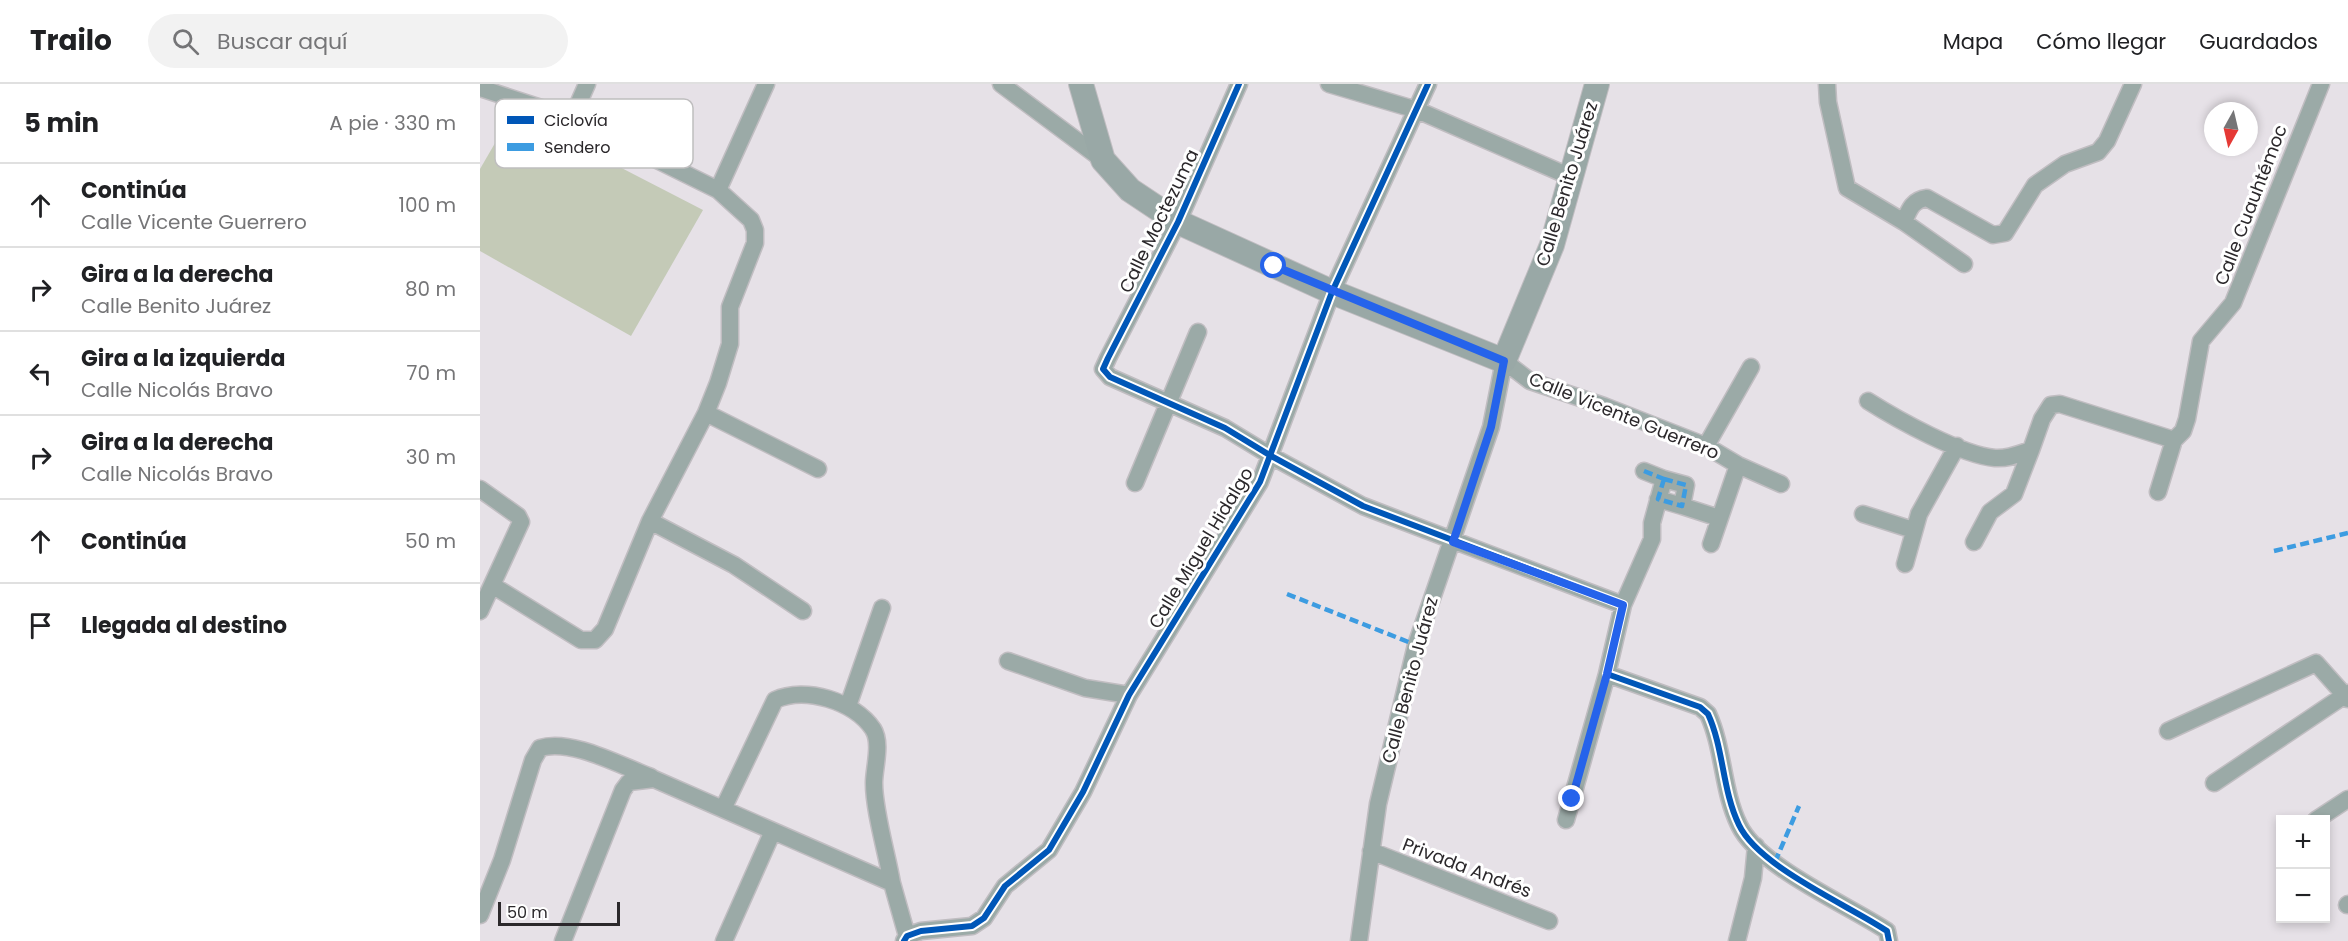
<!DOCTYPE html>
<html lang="es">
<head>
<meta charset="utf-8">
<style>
  body { margin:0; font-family:Poppins,sans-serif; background:#f2f2f2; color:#202124 }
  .controls { position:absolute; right:18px; bottom:18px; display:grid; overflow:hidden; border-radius:0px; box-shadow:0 3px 9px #0003 }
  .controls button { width:54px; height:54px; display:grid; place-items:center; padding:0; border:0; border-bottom:2px solid #e0e0e0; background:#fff; color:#202124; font:30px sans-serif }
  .compass { position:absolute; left:1724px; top:18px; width:54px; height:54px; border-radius:50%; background:#fff; box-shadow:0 3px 9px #0003; rotate:188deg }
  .scale { position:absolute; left:18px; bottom:15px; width:122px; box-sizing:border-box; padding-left:6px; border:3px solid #2b282b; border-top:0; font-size:16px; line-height:21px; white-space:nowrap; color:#2b282b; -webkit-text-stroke:4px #fff; paint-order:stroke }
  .stop { position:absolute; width:18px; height:18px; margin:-14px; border:4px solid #2563eb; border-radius:50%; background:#fff }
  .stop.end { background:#2563eb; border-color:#fff; box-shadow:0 2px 6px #0008 }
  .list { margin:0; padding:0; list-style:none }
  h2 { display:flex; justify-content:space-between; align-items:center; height:78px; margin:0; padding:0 24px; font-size:26px }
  h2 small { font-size:20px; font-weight:400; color:#757577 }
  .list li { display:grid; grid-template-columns:39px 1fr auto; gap:18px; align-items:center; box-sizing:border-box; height:84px; padding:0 24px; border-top:2px solid #e0e0e0 }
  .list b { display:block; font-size:22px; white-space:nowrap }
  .list p { margin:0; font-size:20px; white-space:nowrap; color:#757577 }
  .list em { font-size:20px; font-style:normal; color:#757577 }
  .icon { flex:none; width:33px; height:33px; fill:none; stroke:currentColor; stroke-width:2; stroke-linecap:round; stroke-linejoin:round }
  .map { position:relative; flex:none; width:1868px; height:857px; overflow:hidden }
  header { display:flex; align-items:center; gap:36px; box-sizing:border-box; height:84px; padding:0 30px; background:#fff; border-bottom:2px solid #e0e0e0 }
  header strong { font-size:28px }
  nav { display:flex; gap:33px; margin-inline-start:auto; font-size:21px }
  .search { width:420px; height:54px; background:#f2f2f2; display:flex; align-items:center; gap:15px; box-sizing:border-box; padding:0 21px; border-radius:33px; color:#757577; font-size:22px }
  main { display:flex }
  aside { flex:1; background:#fff }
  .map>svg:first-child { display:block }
</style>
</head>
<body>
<header>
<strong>Trailo</strong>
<div class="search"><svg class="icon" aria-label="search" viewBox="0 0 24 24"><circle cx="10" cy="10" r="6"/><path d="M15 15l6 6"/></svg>Buscar aquí</div>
<nav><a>Mapa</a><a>Cómo llegar</a><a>Guardados</a></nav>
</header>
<main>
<aside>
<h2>5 min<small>A pie · 330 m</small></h2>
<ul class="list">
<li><svg class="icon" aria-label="ahead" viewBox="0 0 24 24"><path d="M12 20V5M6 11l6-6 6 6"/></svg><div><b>Continúa</b><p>Calle Vicente Guerrero</p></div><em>100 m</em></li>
<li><svg class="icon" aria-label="right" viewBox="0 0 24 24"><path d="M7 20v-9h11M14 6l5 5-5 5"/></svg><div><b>Gira a la derecha</b><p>Calle Benito Juárez</p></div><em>80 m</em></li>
<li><svg class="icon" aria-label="left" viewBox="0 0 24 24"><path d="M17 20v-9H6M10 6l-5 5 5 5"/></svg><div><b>Gira a la izquierda</b><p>Calle Nicolás Bravo</p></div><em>70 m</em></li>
<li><svg class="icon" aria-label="right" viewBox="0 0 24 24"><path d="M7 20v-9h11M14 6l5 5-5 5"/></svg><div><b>Gira a la derecha</b><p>Calle Nicolás Bravo</p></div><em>30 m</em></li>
<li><svg class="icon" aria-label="ahead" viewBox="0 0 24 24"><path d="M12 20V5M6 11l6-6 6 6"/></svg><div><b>Continúa</b></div><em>50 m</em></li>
<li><svg class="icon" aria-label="arrive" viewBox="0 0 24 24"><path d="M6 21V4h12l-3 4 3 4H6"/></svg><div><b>Llegada al destino</b></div></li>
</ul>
</aside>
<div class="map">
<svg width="1868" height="857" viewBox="0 0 1868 857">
  <rect width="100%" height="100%" fill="#e6e1e7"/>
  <path fill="#c4cab7" d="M33,28L223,126L151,252L0,167V85Z"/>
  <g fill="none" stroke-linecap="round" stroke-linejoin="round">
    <g stroke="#c0bdc1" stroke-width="19">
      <path id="street" d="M521,0L623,76
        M759,0L698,138L628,274L623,285L630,293L745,344L791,372L883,422L1143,521L1127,590L1220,623L1228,630C1244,665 1242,706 1259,741C1279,783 1368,821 1407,847L1409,857
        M849,0L937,26L1091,93
        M1347,0L1348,18L1367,104L1424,138L1484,180
        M3,5L92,34L238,106L271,136L275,146V159L250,223V260L238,299L226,329L170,437L125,545L115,556H101L12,501
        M92,34L107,0
        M238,106L286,0
        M1424,138C1429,126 1432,116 1447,114L1513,151L1525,149L1555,101L1585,80L1618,68L1627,57L1653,0
        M1388,317C1418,336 1481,371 1515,374C1528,375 1539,370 1551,366L1562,335L1571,321L1580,320L1694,356
        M226,329L338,385
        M1226,362L1271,283
        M1164,387L1184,395
        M655,399L718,248
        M0,405L38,432L41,438L0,527
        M1678,408L1694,356L1703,347L1707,335L1721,257L1753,219L1841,0
        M1202,422L1239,434
        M1383,430L1433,446
        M170,437L254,481L323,527
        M1494,458L1510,428L1534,410L1551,366
        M1231,460L1258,381
        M1425,480L1439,430L1477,362
        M1143,521L1172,455V439L1184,395L1206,401L1202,422L1178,415
        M528,577L605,604L649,611
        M368,622L402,524
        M1688,647L1836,579L1868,615
        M1734,699L1868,609
        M243,725L295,616C325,602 374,617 393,645C402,659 394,684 394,699C394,727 407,770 412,799
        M1086,736L1127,590
        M1836,736L1868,715
        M891,767L1069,837
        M1867,821L1868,820
        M0,831L22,776L53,676L60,664C91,654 141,682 171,693
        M83,857L143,706L149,698L174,695L412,799L427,852
        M244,857L293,747
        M424,857L427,852L441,847L492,842L504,834L525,802L569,766L603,708L649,611L780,398L852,208L948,0
        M879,857L898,720L936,561L1011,343L1024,277L1050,297L1124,322L1226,362L1258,381L1301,400
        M1257,857L1273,794L1276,762"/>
    </g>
    <g stroke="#c0bdc1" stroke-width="26">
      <path id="secondary" d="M601,0L623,76L650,106L698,138L852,208L1024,277L1072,161L1117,0"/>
    </g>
    <use href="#street" stroke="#9baaa7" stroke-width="16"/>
    <use href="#secondary" stroke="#99a8a6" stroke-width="24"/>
    <path stroke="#3d9ce1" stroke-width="4.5" stroke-dasharray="9 4.5" stroke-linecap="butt" d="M1164,387L1184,395
      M1184,395L1206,401L1202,422L1178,415Z
      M1794,467L1868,449
      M807,510L936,561
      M1295,778L1319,722"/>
    <g stroke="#fff" stroke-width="10">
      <path id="cycleway" d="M759,0L698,138L628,274L623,285L630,293L745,344L791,372L883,422L1143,521L1127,590L1220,623L1228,630C1244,665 1242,706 1259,741C1279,783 1368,821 1407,847L1409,857
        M424,857L427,852L441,847L492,842L504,834L525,802L569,766L603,708L649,611L780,398L852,208L948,0"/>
    </g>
    <use href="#cycleway" stroke="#0057b8" stroke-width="6"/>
  </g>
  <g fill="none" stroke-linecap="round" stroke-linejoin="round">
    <path stroke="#2563eb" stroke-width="8" d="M794,182L1024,277L1011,343L973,458L1143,521L1127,590L1092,715"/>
  </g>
  <g text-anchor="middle" stroke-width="6" stroke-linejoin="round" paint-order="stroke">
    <g font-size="18" fill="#2b282b" stroke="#fff">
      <text transform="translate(1087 100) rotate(-73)" y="6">Calle Benito Juárez</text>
      <text transform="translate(1771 121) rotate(-69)" y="6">Calle Cuauhtémoc</text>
      <text transform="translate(679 137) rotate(-64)" y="6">Calle Moctezuma</text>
      <text transform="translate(1144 332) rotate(22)" y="6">Calle Vicente Guerrero</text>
      <text transform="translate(721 464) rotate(-59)" y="6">Calle Miguel Hidalgo</text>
      <text transform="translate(930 596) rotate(-75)" y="6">Calle Benito Juárez</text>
      <text transform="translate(987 784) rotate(21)" y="6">Privada Andrés</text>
    </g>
  </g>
  <rect x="15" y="15" width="198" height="69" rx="9" fill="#fff" stroke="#bfbebf" stroke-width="1.5"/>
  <rect x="27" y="32" width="27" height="8" fill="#0057b8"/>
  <rect x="27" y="59" width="27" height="8" fill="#3d9ce1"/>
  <g font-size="16" fill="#2b282b">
    <text x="64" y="42">Ciclovía</text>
    <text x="64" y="69">Sendero</text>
  </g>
</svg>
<div class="controls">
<button>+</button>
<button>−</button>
</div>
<svg class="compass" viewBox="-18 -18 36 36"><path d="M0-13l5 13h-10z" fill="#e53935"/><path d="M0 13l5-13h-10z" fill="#757577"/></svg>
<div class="scale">50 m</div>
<div class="stop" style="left:794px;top:182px"></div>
<div class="stop end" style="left:1092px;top:715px"></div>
</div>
</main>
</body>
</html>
